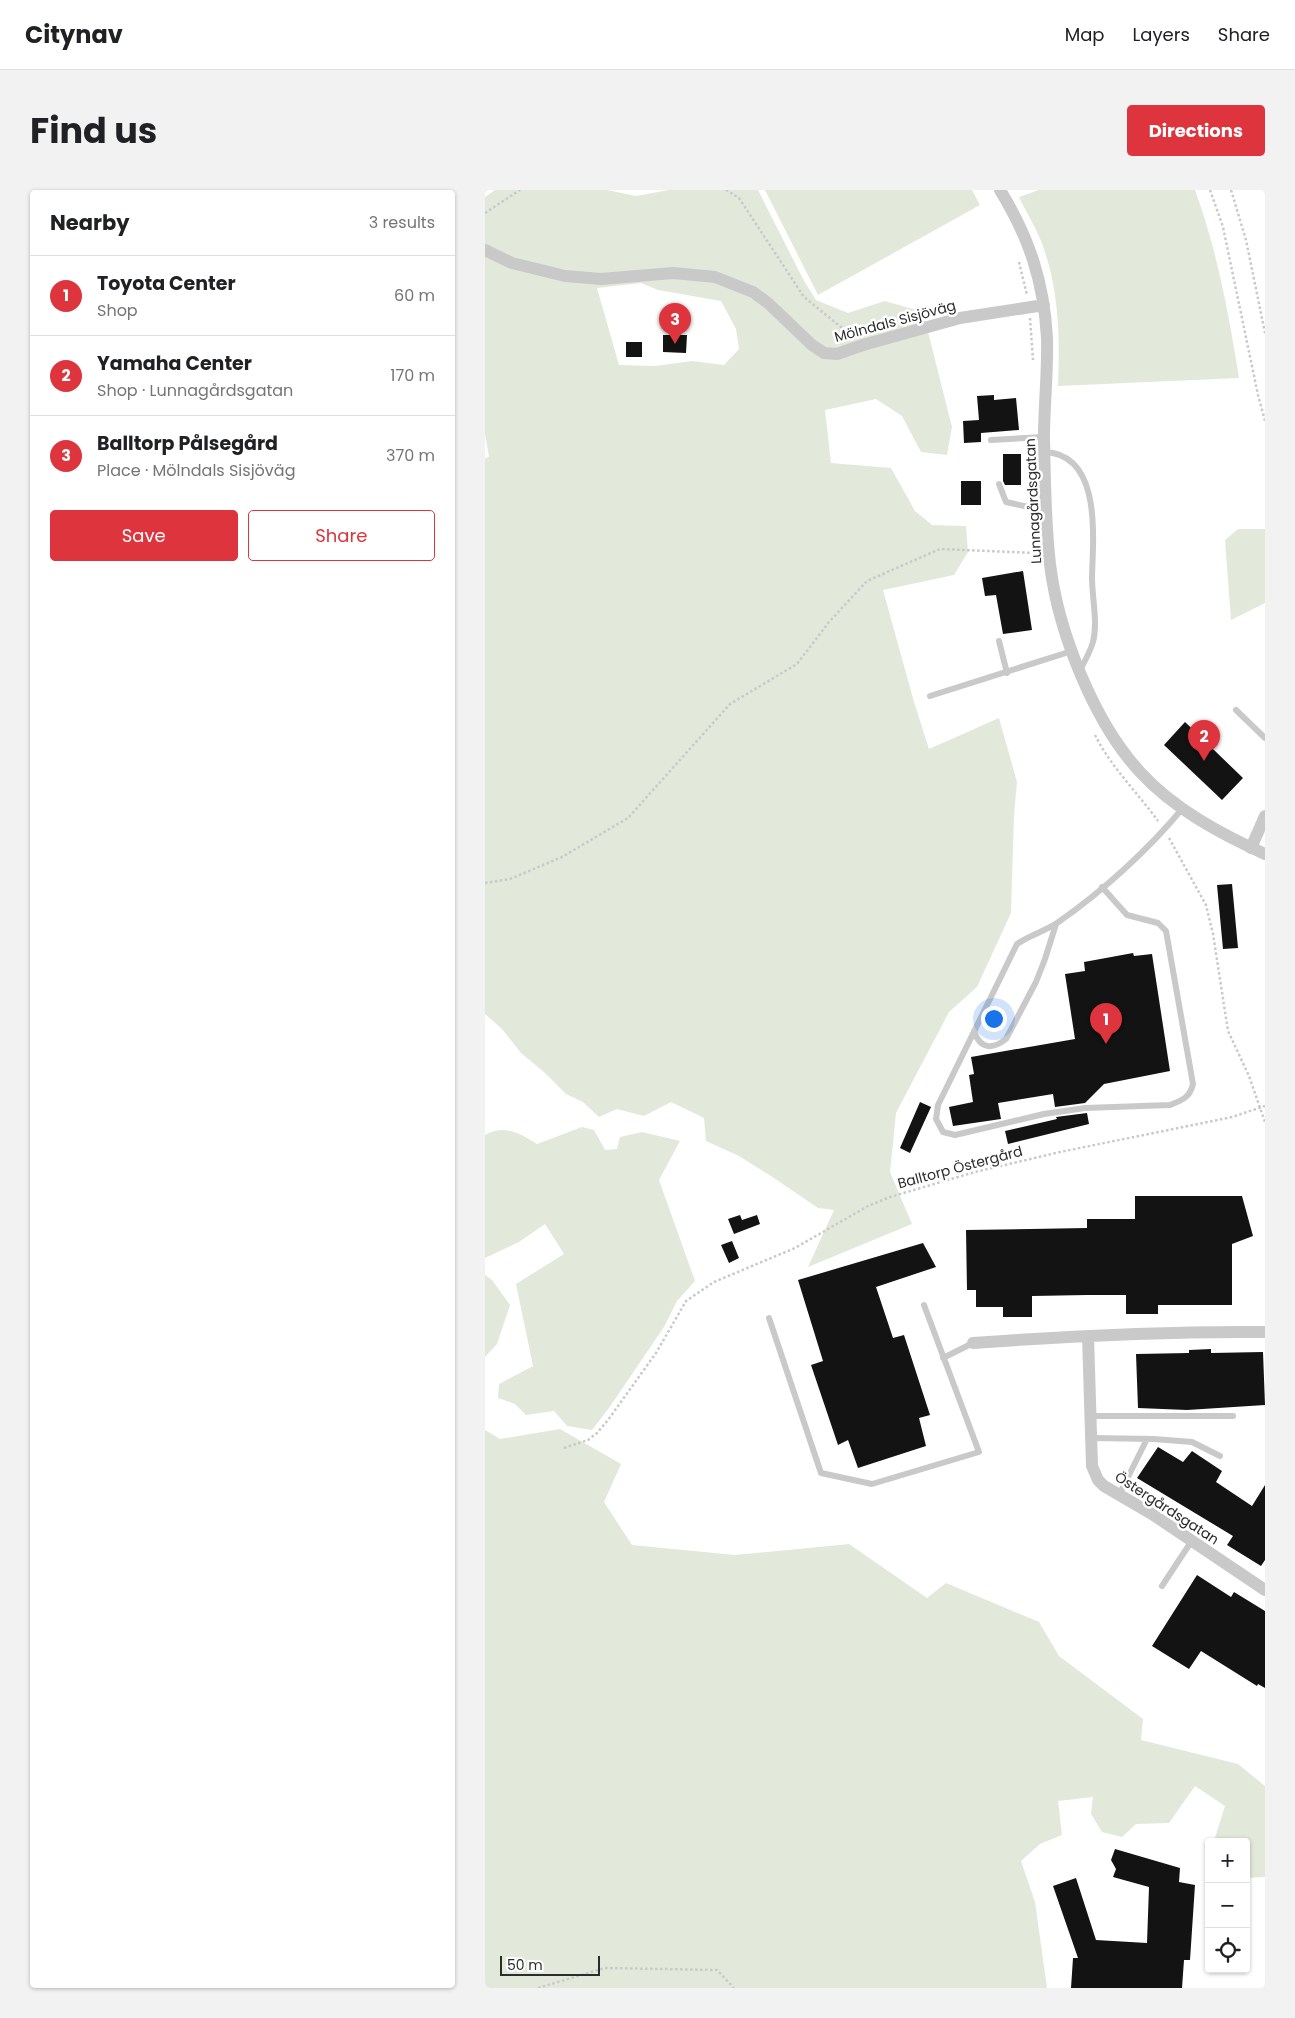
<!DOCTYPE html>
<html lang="en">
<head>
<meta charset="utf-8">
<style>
  body { margin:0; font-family:Poppins,sans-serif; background:#f2f2f2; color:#202124 }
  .controls { position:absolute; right:15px; bottom:15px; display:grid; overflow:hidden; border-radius:5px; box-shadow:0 1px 4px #0004 }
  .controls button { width:45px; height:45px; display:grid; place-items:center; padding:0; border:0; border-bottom:1px solid #e0e0e0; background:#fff; color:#202124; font:25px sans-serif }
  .scale { position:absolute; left:15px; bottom:12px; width:100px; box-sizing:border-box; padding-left:5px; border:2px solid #2c2c2c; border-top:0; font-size:14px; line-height:18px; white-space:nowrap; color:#2c2c2c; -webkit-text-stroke:4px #fff; paint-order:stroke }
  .you { position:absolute; left:508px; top:828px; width:18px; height:18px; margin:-12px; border:4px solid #fff; border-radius:50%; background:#1a73e8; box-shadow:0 0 0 8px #1a73e833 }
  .badge { display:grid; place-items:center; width:32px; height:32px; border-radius:50%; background:#dd343d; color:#fff; font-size:16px; font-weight:700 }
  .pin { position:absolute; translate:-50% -41px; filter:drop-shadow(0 1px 2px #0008) }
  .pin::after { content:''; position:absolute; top:26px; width:18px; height:15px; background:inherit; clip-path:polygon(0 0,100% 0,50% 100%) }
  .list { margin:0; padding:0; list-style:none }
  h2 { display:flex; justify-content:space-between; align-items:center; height:65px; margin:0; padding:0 20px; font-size:21px }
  h2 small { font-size:16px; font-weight:400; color:#757577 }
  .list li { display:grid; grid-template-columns:32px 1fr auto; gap:15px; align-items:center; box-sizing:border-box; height:80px; padding:0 20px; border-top:1px solid #e0e0e0 }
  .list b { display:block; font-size:19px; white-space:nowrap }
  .list p { margin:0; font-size:16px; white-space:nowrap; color:#757577 }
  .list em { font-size:16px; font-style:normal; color:#757577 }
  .actions { display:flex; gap:10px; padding:15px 20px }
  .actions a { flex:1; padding:11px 0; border:1px solid #dd343d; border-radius:5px; text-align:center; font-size:18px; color:#dd343d }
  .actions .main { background:#dd343d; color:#fff }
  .icon { flex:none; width:28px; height:28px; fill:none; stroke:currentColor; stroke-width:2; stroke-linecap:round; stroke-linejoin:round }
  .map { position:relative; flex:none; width:780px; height:1798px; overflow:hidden; border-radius:5px }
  header { display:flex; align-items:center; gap:30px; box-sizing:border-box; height:70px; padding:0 25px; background:#fff; border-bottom:1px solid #e0e0e0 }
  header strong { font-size:24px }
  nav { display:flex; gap:28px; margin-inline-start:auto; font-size:18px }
  .intro { display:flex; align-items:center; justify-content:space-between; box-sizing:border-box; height:120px; padding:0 30px }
  h1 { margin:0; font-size:35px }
  .button { padding:12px 22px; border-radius:5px; background:#dd343d; color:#fff; font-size:18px; font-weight:700 }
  main { display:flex; gap:30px; padding:0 30px }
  aside { flex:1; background:#fff; border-radius:5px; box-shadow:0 1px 4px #0004 }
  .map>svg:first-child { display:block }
</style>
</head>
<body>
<header>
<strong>Citynav</strong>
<nav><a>Map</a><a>Layers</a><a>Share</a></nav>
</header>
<div class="intro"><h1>Find us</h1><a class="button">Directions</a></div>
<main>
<aside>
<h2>Nearby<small>3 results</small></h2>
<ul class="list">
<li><span class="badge">1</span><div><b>Toyota Center</b><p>Shop</p></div><em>60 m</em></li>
<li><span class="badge">2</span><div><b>Yamaha Center</b><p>Shop · Lunnagårdsgatan</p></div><em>170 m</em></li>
<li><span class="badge">3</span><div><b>Balltorp Pålsegård</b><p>Place · Mölndals Sisjöväg</p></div><em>370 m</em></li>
</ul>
<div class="actions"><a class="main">Save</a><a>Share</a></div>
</aside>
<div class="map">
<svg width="780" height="1798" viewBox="0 0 780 1798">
  <rect width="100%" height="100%" fill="#fff"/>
  <path fill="#e2e9da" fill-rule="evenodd" d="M10,0H122L151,6L184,0H273L318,89L331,110L363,123L400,111L438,122L467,237L462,265L436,262L417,226L391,209L340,220L346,273L406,278L430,321L447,335L481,336L483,362L469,385L398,400L429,512L444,559L514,528L532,592L529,625L526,723L492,797L464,822L411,923L405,982L427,1034L323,1077L349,1020L333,1018L289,988L254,966L221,951L219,928L186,912L159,926L132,919L114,927L98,912L81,904L60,883L36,863L17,839L0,824V268L4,267L0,244V7ZM156,93L173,100L236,111L251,139L254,159L239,175L207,171L170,176L134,175L112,98Z
    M280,0H487L495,15L333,105Z
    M554,0H710C732,60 744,125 754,188L573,196C575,149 574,103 559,59C553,41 542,24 534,7Z
    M753,339H780V413L746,430L740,350Z
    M97,937L109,940L120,960L132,959L135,947L157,942L195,951L174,990L210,1091L192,1111L179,1137L124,1218L107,1240L82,1236L69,1221L41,1225L30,1214L13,1208L14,1194L48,1176L31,1094L79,1064L60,1034L34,1052L0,1068V945C19,934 35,943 52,954Z
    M0,1085L7,1090L25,1115L12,1154L0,1167Z
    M75,1239L136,1274L119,1312L147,1355L250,1365L364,1354L442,1408L461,1393L554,1432L574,1466L658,1529L656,1550L753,1574L780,1596V1687L761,1688V1652H731L730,1648L740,1616L710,1596L684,1633L651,1634L637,1647L617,1642L606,1624L608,1607L573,1611L577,1645L555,1654L536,1671L550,1712L562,1798H0V1240L15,1249Z"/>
  <path fill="#131313" d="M178,145H202L201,163L178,162Z
    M141,152H157V167H141Z
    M509,205V210L531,208L534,240L496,243V252L479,253L478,231L494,230L492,206Z
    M518,264H536V295H520L518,291Z
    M476,291H496V315H476Z
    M538,381L547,440L518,444L511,405L500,406L497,388Z
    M700,532L758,588L737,610L679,555Z
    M747,694L753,758L738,759L732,695Z
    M648,763L649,766L667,764L685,881L619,894L600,913L570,917L568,904L513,913L516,929L468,936L464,917L488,912L484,885L489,884L486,867L590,849L580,784L600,781L599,772Z
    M435,912L446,917L425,963L415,958Z
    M602,923L604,934L523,954L520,941L572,929L571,927Z
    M650,1006H757L768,1046L747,1054V1115H673V1124H641V1105H602L547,1106V1127H518V1117H491V1100H482L481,1040L602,1038V1029H650Z
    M255,1025L257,1030L272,1025L275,1034L249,1044L243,1029Z
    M247,1051L254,1068L244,1073L236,1055Z
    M438,1053L451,1077L391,1097L408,1148L419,1145L445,1225L434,1228L441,1256L373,1278L363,1250L353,1255L326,1175L338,1171L313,1090Z
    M726,1159V1163L778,1162L780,1215L702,1220L653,1218L651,1164L704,1163V1160Z
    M673,1257L698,1272L707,1261L737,1281L731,1292L767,1316L780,1295V1370L776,1376L742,1355L748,1346L652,1288Z
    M712,1385L746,1407L749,1402L780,1421V1498L773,1494L772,1496L716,1461L704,1479L667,1456Z
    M630,1659L695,1678L694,1692L710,1695L705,1770H699L697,1798H586L588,1768H593L568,1696L591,1688L611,1750L662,1753L664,1697L628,1687L631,1679L626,1670Z"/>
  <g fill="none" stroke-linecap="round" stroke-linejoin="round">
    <path stroke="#c9c9c9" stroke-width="2.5" stroke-dasharray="2.5 2.5" stroke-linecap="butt" d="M241,0L254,8L319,107L367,146
      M725,0L738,37L773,205L780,231
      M746,0L761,50L780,143
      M0,23L35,0
      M534,72L542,105
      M545,128L548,170
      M610,545C626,577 652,602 673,631
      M684,648L721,715L728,744L743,841L764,886L780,932
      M0,693L25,689L77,667L143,628L245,514L312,474L344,432L382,391L455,359L551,363
      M79,1258L103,1250L112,1243L123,1230L171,1163L201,1111L229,1092L310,1058L383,1016L405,1007L490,982L575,962L747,927L780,916
      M53,1798L120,1778L232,1780L249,1798"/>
    <path stroke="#c9c9c9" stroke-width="6" d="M506,250L559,247
      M560,262C617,265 608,347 607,387C607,408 613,432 608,452C605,462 600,471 595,480
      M514,294L521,312L548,318H560
      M514,451L522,483
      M445,506L587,461
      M751,520L780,548
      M617,697L642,725L673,733L681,741L708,894C705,907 698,910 685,915L600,918L559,924L470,945L458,942L451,929L453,915L532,754C545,745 560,741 572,733C617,702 663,660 697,619
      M489,841C495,859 507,860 521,849L551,792L560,769L571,734
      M284,1128L336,1283L387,1294L494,1262L439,1115
      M458,1168L488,1153
      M607,1226H748
      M606,1248L669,1249L707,1252L735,1266
      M634,1305L662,1249
      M677,1396L706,1352"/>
    <path stroke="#c9c9c9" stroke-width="12" d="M515,0C544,47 559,92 562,148C563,181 559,215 559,248C560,290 560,332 565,374C573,441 609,533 656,583C689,619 736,644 780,664
      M0,60L27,73L80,86L116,89L188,83L230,87L268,102L283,113L327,155L339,163L352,164L378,155L475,128L559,115
      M766,658L780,626
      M603,1146L607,1276L613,1290L619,1296L667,1324L780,1400
      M488,1153C585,1146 683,1141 780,1142"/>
  </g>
  <g text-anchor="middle" stroke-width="5" stroke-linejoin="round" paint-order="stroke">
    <g font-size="14" fill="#2c2c2c" stroke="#fff">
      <text transform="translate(410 131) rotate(-15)" y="5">Mölndals Sisjöväg</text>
      <text transform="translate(548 311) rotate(-93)" y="5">Lunnagårdsgatan</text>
      <text transform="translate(475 977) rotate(-15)" y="5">Balltorp Östergård</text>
      <text transform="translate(682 1318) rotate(33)" y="5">Östergårdsgatan</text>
    </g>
  </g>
</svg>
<div class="controls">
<button>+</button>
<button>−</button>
<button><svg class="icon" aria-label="locate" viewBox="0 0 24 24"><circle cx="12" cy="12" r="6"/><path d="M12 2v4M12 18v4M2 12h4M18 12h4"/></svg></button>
</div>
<div class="scale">50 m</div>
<div class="you"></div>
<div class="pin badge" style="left:621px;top:854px">1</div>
<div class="pin badge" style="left:719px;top:571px">2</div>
<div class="pin badge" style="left:190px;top:154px">3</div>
</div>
</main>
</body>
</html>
